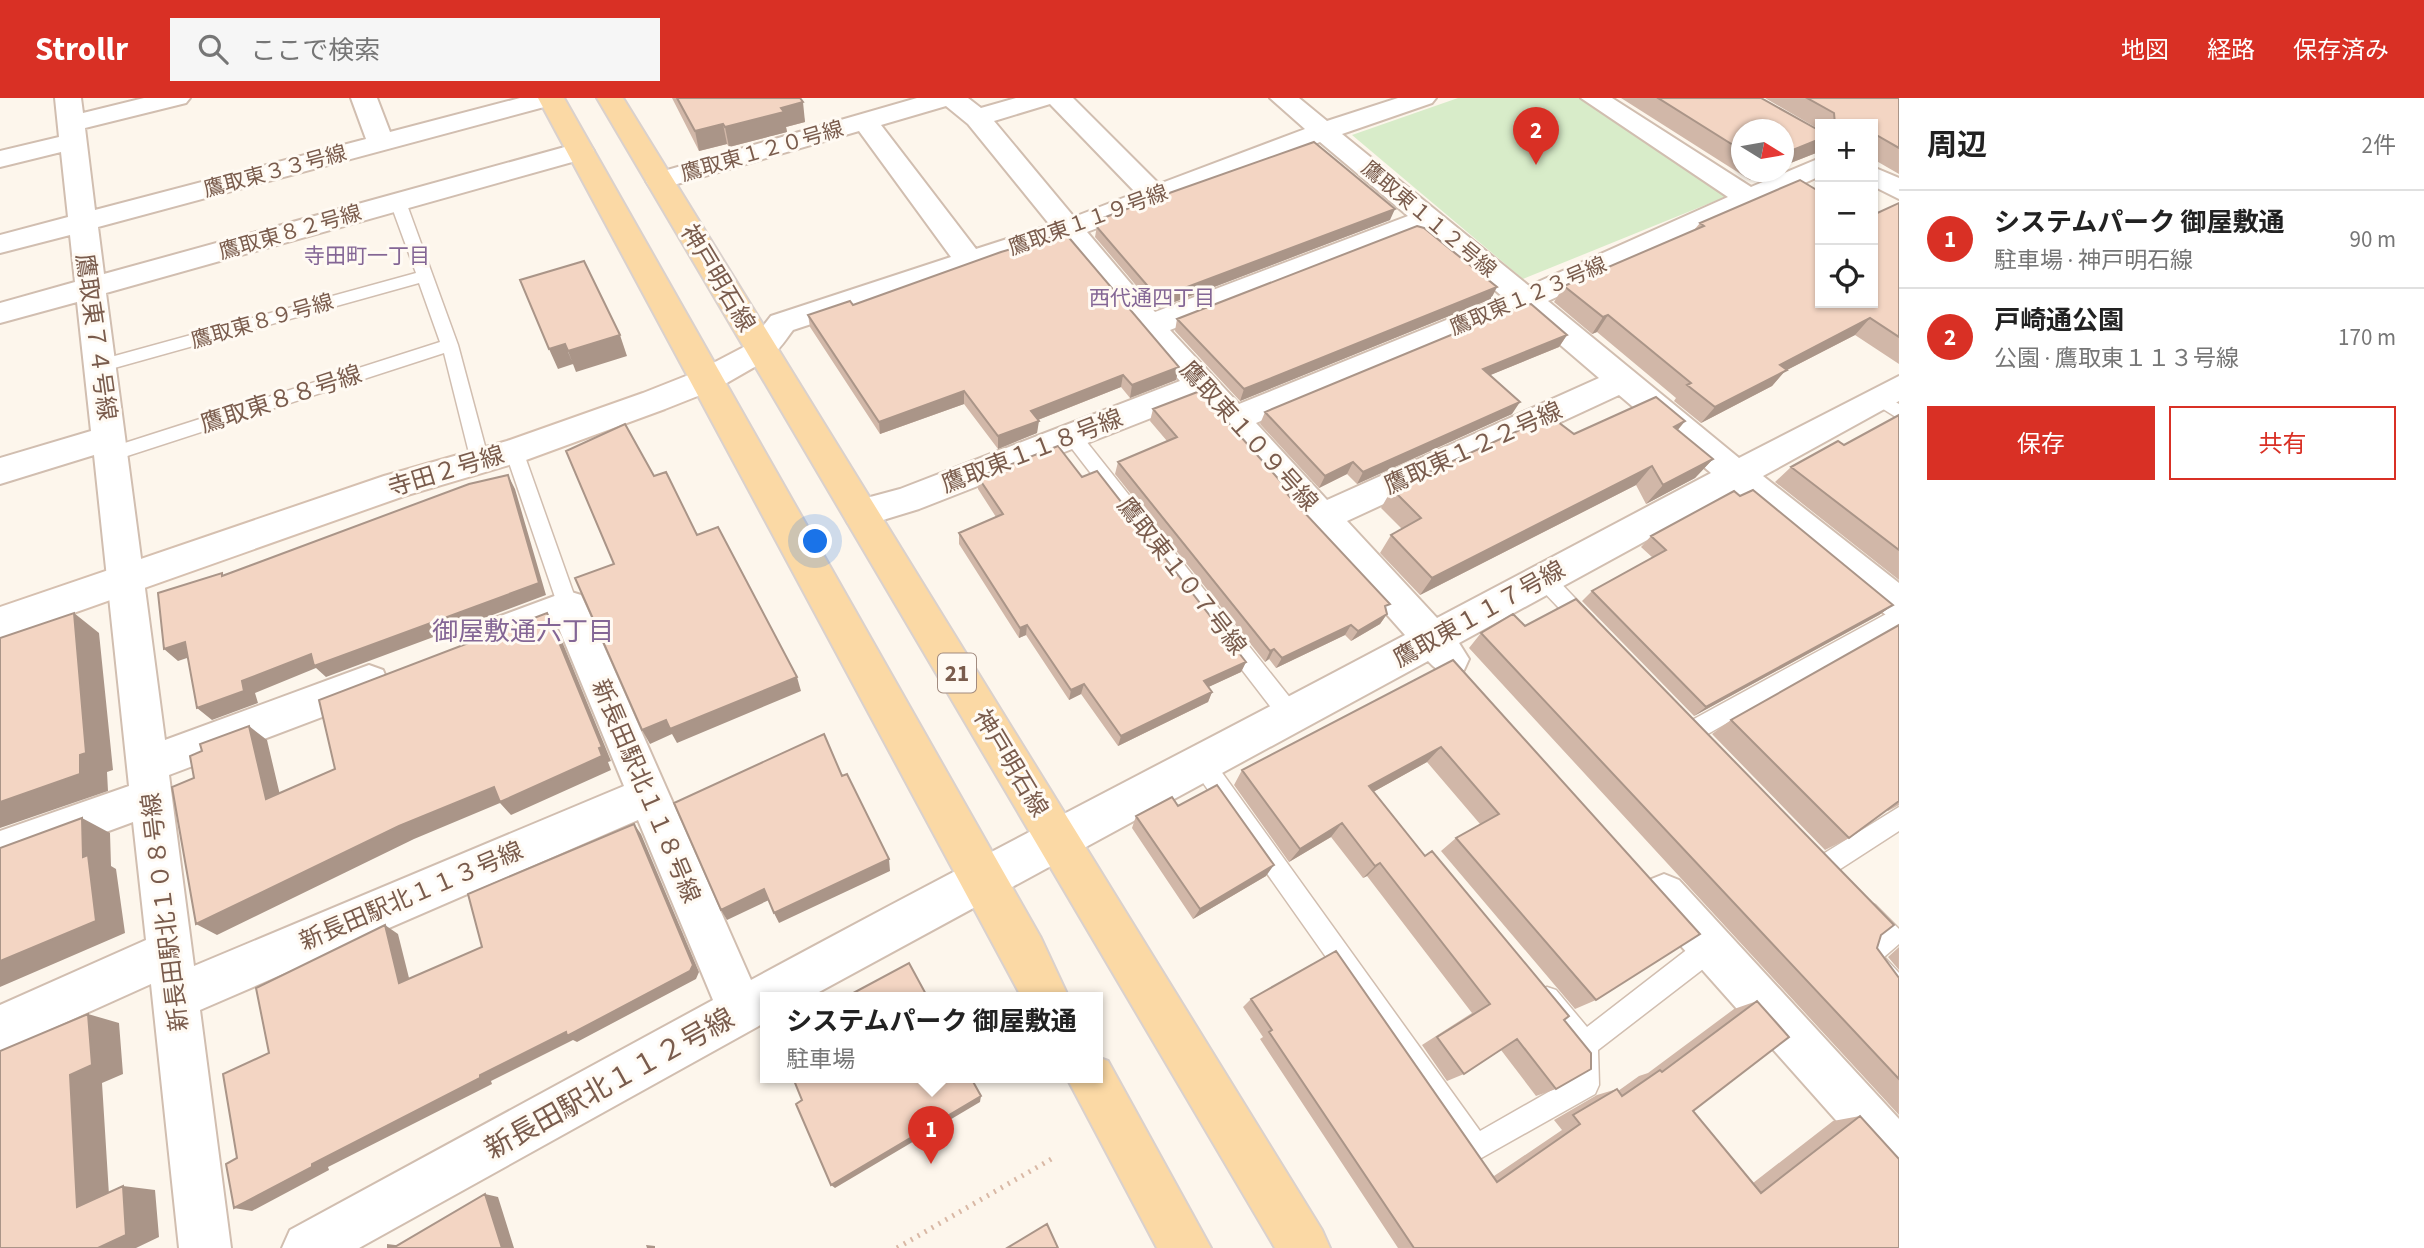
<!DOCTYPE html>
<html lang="ja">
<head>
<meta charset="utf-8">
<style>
  body { margin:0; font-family:"Source Sans 3","Noto Sans JP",sans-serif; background:#f6f6f6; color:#222 }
  .controls { position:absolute; right:21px; top:21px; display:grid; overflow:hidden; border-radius:0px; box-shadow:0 2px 5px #0004 }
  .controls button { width:63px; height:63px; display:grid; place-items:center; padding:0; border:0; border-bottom:2px solid #e0e0e0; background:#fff; color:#222; font:35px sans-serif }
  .compass { position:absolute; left:1731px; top:21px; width:63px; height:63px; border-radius:50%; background:#fff; box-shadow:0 2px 5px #0004; rotate:101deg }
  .you { position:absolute; left:816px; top:444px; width:24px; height:24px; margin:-18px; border:5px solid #fff; border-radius:50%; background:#1a73e8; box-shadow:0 0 0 10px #1a73e833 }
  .badge { display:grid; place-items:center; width:46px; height:46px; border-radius:50%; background:#d93025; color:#fff; font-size:23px; font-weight:700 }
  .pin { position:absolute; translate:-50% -58px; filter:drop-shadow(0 2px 4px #0008) }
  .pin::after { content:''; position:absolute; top:37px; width:24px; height:21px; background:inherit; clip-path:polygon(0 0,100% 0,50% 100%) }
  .popup { position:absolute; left:760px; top:894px; width:343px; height:91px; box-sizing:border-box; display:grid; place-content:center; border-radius:0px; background:#fff; filter:drop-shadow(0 2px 5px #0005); font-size:23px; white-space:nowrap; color:#767676 }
  .popup b { font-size:26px; color:#222 }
  .popup::after { content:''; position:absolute; left:50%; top:100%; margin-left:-14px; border:14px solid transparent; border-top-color:#fff }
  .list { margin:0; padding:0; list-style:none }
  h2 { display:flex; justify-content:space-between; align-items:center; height:91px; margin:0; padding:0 28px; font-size:30px }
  h2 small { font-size:23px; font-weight:400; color:#767676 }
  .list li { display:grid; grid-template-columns:46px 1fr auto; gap:21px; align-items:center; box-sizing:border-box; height:98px; padding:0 28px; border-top:2px solid #e0e0e0 }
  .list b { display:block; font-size:26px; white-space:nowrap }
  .list p { margin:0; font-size:23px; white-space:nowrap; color:#767676 }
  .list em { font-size:23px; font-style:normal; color:#767676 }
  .actions { display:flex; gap:14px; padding:21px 28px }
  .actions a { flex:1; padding:16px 0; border:2px solid #d93025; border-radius:0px; text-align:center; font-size:24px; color:#d93025 }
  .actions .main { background:#d93025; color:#fff }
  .icon { flex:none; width:38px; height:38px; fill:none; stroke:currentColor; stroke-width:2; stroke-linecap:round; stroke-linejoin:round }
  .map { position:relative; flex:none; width:1899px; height:1150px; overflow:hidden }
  header { display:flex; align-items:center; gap:42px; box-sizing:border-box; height:98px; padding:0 35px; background:#d93025; color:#fff }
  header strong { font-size:33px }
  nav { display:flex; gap:38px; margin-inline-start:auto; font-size:24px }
  .search { width:490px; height:63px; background:#f6f6f6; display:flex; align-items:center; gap:18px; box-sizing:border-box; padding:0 24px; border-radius:0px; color:#767676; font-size:26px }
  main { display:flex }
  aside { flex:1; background:#fff }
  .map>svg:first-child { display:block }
</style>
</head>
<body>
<header>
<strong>Strollr</strong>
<div class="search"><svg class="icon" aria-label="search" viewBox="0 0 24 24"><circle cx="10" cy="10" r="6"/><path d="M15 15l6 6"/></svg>ここで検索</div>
<nav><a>地図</a><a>経路</a><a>保存済み</a></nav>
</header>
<main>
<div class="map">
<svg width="1899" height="1150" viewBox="0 0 1899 1150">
  <rect width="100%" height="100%" fill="#fdf6ec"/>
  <path fill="#d8ecc9" d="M1458,0H1586L1730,97L1523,181L1352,37Z"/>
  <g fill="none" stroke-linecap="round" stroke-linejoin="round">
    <g stroke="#d1beb0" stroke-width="3">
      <path id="lane" d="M398,99L406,104L458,247L489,363L487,368L480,370L471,363L444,255L118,361H106L103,356L106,351L440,244L419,185L100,274L91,268L100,262L416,175L390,104Z
        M1878,294L1899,306V321L1872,304L1869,300L1872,296Z
        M1072,331L1078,333L1299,611L1302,618L1299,625L1291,627L1283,625L1066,343L1063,338L1066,333Z
        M514,346L523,353L578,508L575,514H561L558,508L505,353Z
        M1544,473L1551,475L1593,519L1596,525L1593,531L1586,533L1579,531L1537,487L1534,481L1537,475Z
        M1899,509V527L1699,641L1691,644L1683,641L1680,634L1683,627Z
        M1202,655L1210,658L1480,1033L1573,980L1572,951L1535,901L1538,892L1547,889L1556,892L1587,929L1702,840L1711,837L1720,840L1723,849L1720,858L1598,952L1599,987L1595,996L1476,1063L1467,1059L1194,672L1191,665L1194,658Z
        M1899,709V733L1831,777L1823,780L1815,777L1811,769L1815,761Z
        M1867,803L1875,807L1899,831V846L1884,859L1899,875V905C1882,898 1861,875 1854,858L1857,849L1872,837L1855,815L1859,807Z"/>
    </g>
    <g stroke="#d1beb0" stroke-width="4">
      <path id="street" d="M55,0H81L83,15L144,0H190L186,5L85,30L95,112L366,41L351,0H377L390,34L520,0H563L559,5L98,129L104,176L572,47H590L594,53L590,59L106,195L165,642L369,567L383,572L388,584L383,596L169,677L194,868L624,688L558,528L500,550L487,545L481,534L487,523L568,493L581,497L586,508L751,882C968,764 1187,653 1405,537L1197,302L919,411L860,429L848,425L843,415L848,405L900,391L1180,283L1063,143L793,232C780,249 773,265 750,259L745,251L771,218L951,159L859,33L660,91L650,89L646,83L650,77L917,0H968L981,10L1016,0H1073L1159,86L1305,31L1270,0H1299L1327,23L1398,0H1436L1432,5L1342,36L1529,188L1728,99L1581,0H1612L1751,89L1820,60V78L1548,203L1739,360L1899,278V303L1763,378L1899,485V521L1886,517L1735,394L1459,545L1469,561L1464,572C1447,578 1439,575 1428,563L808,900H765V924L757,929L359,1150H282L290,1132L713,902L638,722L200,912L231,1150H179L151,886L0,954V907L146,842L133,724L0,773V733L129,688L94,357L0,386V360L91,333L77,204L0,225V205L75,184L70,137L0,155V137L68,119L61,54L0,69V53L59,39ZM1050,6L1136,95L1074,119L994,23ZM946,8L968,26L1050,127L976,151L881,27ZM1320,44L1408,118L1155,214L1087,134ZM1425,133L1503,199L1239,306L1170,232ZM1522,214L1599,280L1327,402L1256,325ZM1619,297L1711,375L1437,520L1347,423Z
        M1873,69L1899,80V101L1873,88Z
        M1664,776L1679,782L1899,1021V1082L1882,1074L1649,812L1642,797L1649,782Z"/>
    </g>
    <g stroke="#d6c0b0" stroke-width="4">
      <path id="secondary" d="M761,240L772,243L777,251L772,259L718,290L665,311L526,362L404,398L0,541V509L384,378L507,343L643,295L696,274Z"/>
    </g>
    <g stroke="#dad1cd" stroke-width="4">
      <path id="primary" d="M538,0H564L1041,840L1069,900H1022Z
        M597,0H623L1322,1132L1330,1150H1275Z
        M1097,959L1108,963L1211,1150H1157L1067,980H1097Z"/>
    </g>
    <path stroke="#d9b8a5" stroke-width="5" stroke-dasharray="2 6" stroke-linecap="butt" d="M897,1150L1053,1060"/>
    <use href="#lane" fill="#fff" fill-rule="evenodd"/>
    <use href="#street" fill="#fff" fill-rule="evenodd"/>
    <use href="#secondary" fill="#fff" fill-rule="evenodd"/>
    <use href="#primary" fill="#fbd9a5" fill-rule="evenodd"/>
  </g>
  <path fill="#d1b7a8" d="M672,0H800L805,24L786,29L787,34L729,49L727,46L699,53Z
    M1621,0H1761L1816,55L1783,68V32H1741V74H1770L1750,82Z
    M1765,0H1899V76L1873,61V26H1820V32Z
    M1899,105V266L1855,237L1785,273L1772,288L1701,325L1674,303L1676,300L1597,234L1592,236L1554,204L1564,188L1694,132L1700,125L1820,205Z
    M1098,122H1390L1156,211L1095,139Z
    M1491,201L1240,303L1175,233L1177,221Z
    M853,207L1179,269L1176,282L1130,300L1121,289L1038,322L1037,335L998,351L964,306L880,336L810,229L808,217Z
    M1567,237L1559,249L1490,277L1512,316L1357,386L1347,376L1319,390L1260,326L1265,314Z
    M1153,311L1289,399L1386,512L1387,516L1380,526L1351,543L1345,537L1276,570L1269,561L1265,564L1115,376L1118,364L1167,343L1150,323Z
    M1899,317V482L1775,384L1791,369L1844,347Z
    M1685,323L1678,332L1713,361L1695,380L1646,406L1636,387L1420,497L1380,455L1391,437L1402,431L1381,410L1392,391L1574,336Z
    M978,379H1082L1246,564L1241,574L1208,589L1212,594L1208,604L1118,648L1081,596L1069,602L1026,537L1019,540L959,446V435L996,419L978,391Z
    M1740,398L1893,507L1879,517L1694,618L1582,503L1592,493L1653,460L1641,449L1651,438Z
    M1899,527V707L1888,713L1887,712L1849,740L1825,752L1712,636L1731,622Z
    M1525,528L1881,837L1877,850L1899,880V1017L1469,550L1481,535Z
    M1453,562L1596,902L1575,911L1441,753L1456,740L1480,726L1427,664L1373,694L1425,758L1564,922L1556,991L1536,998L1501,952L1464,976L1447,983L1422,947L1472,915L1367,778L1363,780L1331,739L1289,764L1234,687L1242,672Z
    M1178,708L1266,778L1193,821L1132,730L1136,718Z
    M1899,849V872L1888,859Z
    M1251,901L1494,1078L1562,1032L1554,1022L1597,997L1617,991L1618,993L1639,978L1648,975L1734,911L1757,903L1693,1013L1753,1085L1833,1023L1860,1018L1899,1150H1398L1260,941L1263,939L1243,909Z"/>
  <path fill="#aa9588" d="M803,4L805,24L786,29L787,34L729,49L725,29L781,10Z
    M723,26L727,46L699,53L695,33Z
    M1820,41V48L1816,55L1783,68V56Z
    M1756,74H1770L1750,82Z
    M1395,111L1390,122L1156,211L1158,200Z
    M1497,189L1491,201L1240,303L1244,291Z
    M1608,217L1597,234L1592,236L1603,219Z
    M1870,220L1855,237L1785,273L1772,288L1701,325L1715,309L1780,267Z
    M620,237L627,258L576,274L568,253Z
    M1567,237L1559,249L1476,283L1483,271Z
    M565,246L573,266L558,271L549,251Z
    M1179,269L1176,282L1130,300L1132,287Z
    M1123,277L1121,289L1030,325L1031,313Z
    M964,293V306L880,336L879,324Z
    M1520,304L1512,316L1357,386L1363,374Z
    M1039,323L1037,335L998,351V338Z
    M1685,323L1669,342L1674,329Z
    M1713,361L1695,380L1646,406L1663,387Z
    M1353,364L1347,376L1319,390L1325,378Z
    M1652,368L1636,387L1420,497L1432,480Z
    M508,377L515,391L546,497L326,579L316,570L255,595L258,605L212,622L197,610L242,583Z
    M1893,507L1879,517L1694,618L1706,609Z
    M74,515L99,535L113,672L107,674L108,693L0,730V704Z
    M547,515L557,531L611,663L608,664L611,672L511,717L500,705L414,741L217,837L196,826Z
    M1387,516L1380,526L1351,543L1358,533Z
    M1027,527L1026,537L1019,540L1020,530Z
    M1351,527L1345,537L1276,570L1282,560Z
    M185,544L199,556L178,563L164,551Z
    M1274,551L1269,561L1265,564L1270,553Z
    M1246,564L1241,574L1200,593L1204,583Z
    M797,579L801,593L677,645L672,636L650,646L642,632L666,622Z
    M1084,586L1081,596L1069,602L1071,592Z
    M1212,594L1208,604L1118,648L1121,638Z
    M249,628L267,642L284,714L266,701Z
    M1441,649L1427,664L1357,703L1369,688Z
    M82,720L110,735L111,768L116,771L125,835L0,889V863L83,759Z
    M1342,725L1331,739L1289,764L1300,751Z
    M634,726L641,736L699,874L696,881L577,944L573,942L491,983L492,986L328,1069L329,1072L252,1113L234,1110L312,1066Z
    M889,761L890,773L779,825L774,815Z
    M1380,765L1367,778L1363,780L1375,768Z
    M1274,767L1266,778L1193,821L1200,811Z
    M764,791L769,802L727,822L721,812Z
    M385,827L398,836L412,892L399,885Z
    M88,916L119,925L123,976L102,985L110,1113L77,1109L70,977Z
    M981,998L980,1004L835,1090L831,1087Z
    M123,1088L155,1092L159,1139L136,1150H98Z
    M485,1096L498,1099L514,1150H502Z
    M387,1146L403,1148V1150H387Z
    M646,1147L655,1148V1150H647Z"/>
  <path fill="#f3d5c3" stroke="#aa9588" stroke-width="2" d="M677,0H800L803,4L781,10L784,14L725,29L723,26L695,33Z
    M1658,0H1761L1820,33V41L1783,56V32H1741V52Z
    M1807,0H1899V50L1873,35V26H1835L1834,15Z
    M1314,44L1395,111L1158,200L1096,128L1102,126L1098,122L1158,99Z
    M1800,82L1820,94V205H1873V117L1899,105V239L1870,220L1780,267L1787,272L1715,309L1687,287L1691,285L1608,217L1603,219L1564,188L1704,128L1700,125Z
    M1417,128L1424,130L1497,189L1244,291L1177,221Z
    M1065,135L1179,269L1132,287L1123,277L1031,313L1039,323L998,338L964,293L879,324L808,217L850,203L853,207L1001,154Z
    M584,163L620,237L568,253L565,246L549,251L520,182Z
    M1531,206L1567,237L1483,271L1520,304L1363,374L1353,364L1325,378L1265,314L1521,208Z
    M1200,293L1291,395L1288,397L1390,506L1385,508L1387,516L1358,533L1351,527L1282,560L1274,551L1270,553L1118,364L1177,339L1153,311Z
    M1656,299L1685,323L1674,329L1713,361L1663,387L1652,368L1432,480L1391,437L1421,420L1392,391L1550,318L1574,336Z
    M1899,317V452L1791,369L1838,343L1844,347Z
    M625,326L654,378L666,374L697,437L718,429L797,579L670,631L666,622L642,632L575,480L614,466L566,353Z
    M1058,348L1082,379L1097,373L1246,564L1204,583L1212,594L1121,638L1084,586L1071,592L1027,527L1020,530L959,435L1003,416L978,379Z
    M508,377L539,485L314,568L311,556L242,583L244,593L197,610L185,544L164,551L158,495L222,475V478L469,386Z
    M1753,392L1893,507L1706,609L1592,493L1666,452L1651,438L1734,393L1740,398Z
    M1576,501L1894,827L1881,837L1877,850L1899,880V981L1481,535L1513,516L1525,528Z
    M74,515L86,655L80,657V676L0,704V540Z
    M547,515L602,649L599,650L602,658L500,704L494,689L399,728L196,826L172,689L194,680L190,658L202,653L200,646L249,628L266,701L335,671L319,602Z
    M1899,527V703L1849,740L1731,622Z
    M1453,562L1700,836L1596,902L1456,740L1499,716L1441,649L1369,688L1425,758L1432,753L1569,918L1564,922L1591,955V971L1556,991L1517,941L1464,976L1437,939L1490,906L1380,765L1375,768L1342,725L1300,751L1242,672Z
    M824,636L842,678L847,676L889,761L774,815L764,791L721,812L674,705Z
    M1217,687L1274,767L1200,811L1136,718L1172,699L1178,708Z
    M82,720L83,759L88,757L96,823L0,863V750Z
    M634,726L693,867L690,873L567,938L566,934L480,977V980L312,1066V1069L234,1110L226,1066L237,1060L223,976L269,955L256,890L385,827L399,885L482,849L468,796Z
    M1336,853L1497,1084L1580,1026L1573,1017L1617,991L1622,998L1660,972L1662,974L1757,903L1789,939L1693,1013L1761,1095L1860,1018L1899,1061V1150H1414L1269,934L1272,932L1251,901Z
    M909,865L928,900H844Z
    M88,916L92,967L70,977L77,1109L123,1088L126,1137L98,1150H0V953Z
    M793,980H971L981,998L831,1087L796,1006L802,1002Z
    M485,1096L502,1150H393Z
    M1047,1126L1058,1150H1007Z"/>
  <g text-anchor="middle" stroke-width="6" stroke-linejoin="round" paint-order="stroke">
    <g font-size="21" fill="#7a5c4d" stroke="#fffaf3">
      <text transform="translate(762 53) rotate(-16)" y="7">鷹取東１２０号線</text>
      <text transform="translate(275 73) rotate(-15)" y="7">鷹取東３３号線</text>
      <text transform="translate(1429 121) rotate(40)" y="7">鷹取東１１２号線</text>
      <text transform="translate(1088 122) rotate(-20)" y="7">鷹取東１１９号線</text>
      <text transform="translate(290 134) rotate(-16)" y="7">鷹取東８２号線</text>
      <text transform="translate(1528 198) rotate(-23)" y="7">鷹取東１２３号線</text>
      <text transform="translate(262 223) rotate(-16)" y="7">鷹取東８９号線</text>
    </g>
    <g font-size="21" fill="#846695" stroke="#fffaf3">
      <text x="367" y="165">寺田町一丁目</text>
      <text x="1152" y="207">西代通四丁目</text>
    </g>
    <rect fill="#fffaf3" stroke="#a28b7f" stroke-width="2" x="938" y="555.5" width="38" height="39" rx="5"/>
    <g font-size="23" font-weight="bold" fill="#7a5c4d">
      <text x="957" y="583">21</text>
    </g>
    <g font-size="24" fill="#7a5c4d" stroke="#fffaf3">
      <text transform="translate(718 180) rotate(59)" y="8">神戸明石線</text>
      <text transform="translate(96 239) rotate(82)" y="8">鷹取東７４号線</text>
      <text transform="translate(281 301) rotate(-18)" y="8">鷹取東８８号線</text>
      <text transform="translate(1249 338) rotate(48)" y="8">鷹取東１０９号線</text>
      <text transform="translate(1473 350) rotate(-24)" y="8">鷹取東１２２号線</text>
      <text transform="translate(1032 353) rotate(-21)" y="8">鷹取東１１８号線</text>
      <text transform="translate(446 373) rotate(-17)" y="8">寺田２号線</text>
      <text transform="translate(1182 478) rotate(52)" y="8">鷹取東１０７号線</text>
      <text transform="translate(1479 516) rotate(-29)" y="8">鷹取東１１７号線</text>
      <text transform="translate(1011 665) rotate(59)" y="8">神戸明石線</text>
      <text transform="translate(646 693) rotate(67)" y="8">新長田駅北１１８号線</text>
      <text transform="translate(411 798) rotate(-23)" y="8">新長田駅北１１３号線</text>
      <text transform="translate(165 814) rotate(-97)" y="8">新長田駅北１０８号線</text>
    </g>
    <g font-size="26" fill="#846695" stroke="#fffaf3">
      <text x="523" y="542">御屋敷通六丁目</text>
    </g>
    <g font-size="28" fill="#7a5c4d" stroke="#fffaf3">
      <text transform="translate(609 985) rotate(-29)" y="10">新長田駅北１１２号線</text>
    </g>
  </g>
</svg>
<div class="controls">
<button>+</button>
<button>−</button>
<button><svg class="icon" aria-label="locate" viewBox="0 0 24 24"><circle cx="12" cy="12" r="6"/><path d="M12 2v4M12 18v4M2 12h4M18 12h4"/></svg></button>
</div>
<svg class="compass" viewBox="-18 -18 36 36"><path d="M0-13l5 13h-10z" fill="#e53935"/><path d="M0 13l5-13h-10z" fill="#767676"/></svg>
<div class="you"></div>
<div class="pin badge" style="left:931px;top:1066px">1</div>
<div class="popup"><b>システムパーク 御屋敷通</b>駐車場</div>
<div class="pin badge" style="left:1536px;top:67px">2</div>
</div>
<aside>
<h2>周辺<small>2件</small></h2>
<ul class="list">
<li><span class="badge">1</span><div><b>システムパーク 御屋敷通</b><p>駐車場 · 神戸明石線</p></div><em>90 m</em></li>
<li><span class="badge">2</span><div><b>戸崎通公園</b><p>公園 · 鷹取東１１３号線</p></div><em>170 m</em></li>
</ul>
<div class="actions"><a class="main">保存</a><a>共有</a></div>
</aside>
</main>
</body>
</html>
